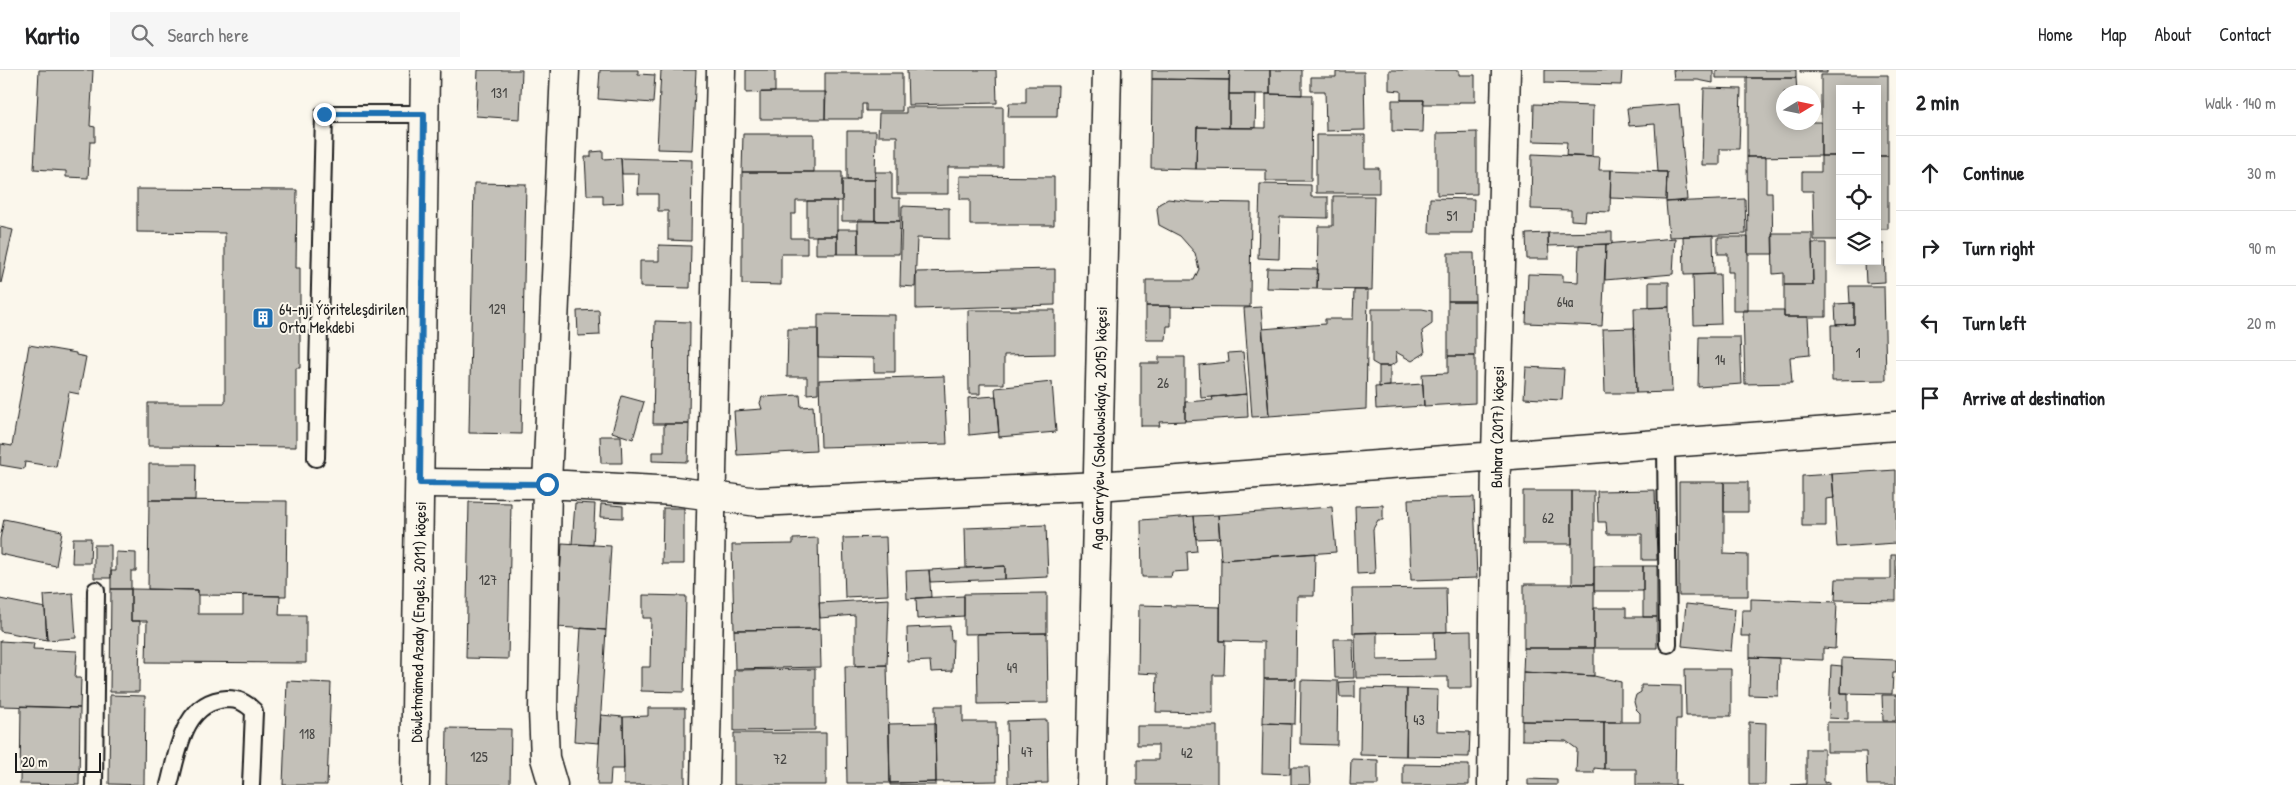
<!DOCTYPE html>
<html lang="en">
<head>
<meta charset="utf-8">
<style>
  body { margin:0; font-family:"Patrick Hand",sans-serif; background:#f6f6f6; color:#202124 }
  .controls { position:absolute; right:15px; top:15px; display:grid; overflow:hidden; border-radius:0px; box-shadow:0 2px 12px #0003 }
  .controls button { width:45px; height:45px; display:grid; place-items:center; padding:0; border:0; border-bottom:1px solid #e0e0e0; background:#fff; color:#202124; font:25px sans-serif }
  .compass { position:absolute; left:1776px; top:15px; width:45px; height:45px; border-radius:50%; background:#fff; box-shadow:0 2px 12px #0003; rotate:80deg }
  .scale { position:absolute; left:15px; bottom:12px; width:86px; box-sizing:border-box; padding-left:5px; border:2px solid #1c1c1c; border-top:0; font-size:14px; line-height:18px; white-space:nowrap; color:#1c1c1c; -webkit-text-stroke:4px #fbf7ec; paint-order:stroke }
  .stop { position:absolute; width:15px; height:15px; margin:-11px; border:4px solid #1f6fb2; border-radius:50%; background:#fff }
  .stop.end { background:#1f6fb2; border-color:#fff; box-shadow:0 1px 5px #0008 }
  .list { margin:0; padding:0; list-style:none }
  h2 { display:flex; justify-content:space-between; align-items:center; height:65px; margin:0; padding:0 20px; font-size:21px }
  h2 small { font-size:16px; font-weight:400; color:#757577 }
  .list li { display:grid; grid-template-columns:32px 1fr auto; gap:15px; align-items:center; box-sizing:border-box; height:75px; padding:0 20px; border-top:1px solid #e0e0e0 }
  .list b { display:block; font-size:19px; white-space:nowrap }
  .list em { font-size:16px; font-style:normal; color:#757577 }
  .icon { flex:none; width:28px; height:28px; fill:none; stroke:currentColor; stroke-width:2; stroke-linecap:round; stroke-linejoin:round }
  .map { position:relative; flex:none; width:1896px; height:715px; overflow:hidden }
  header { display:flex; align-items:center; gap:30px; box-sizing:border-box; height:70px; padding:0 25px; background:#fff; border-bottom:1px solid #e0e0e0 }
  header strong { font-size:24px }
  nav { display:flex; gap:28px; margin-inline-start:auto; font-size:18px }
  .search { width:350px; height:45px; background:#f6f6f6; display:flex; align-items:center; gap:12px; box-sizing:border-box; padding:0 18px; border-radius:0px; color:#757577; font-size:19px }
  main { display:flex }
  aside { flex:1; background:#fff }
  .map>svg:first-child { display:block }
</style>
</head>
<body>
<header>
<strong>Kartio</strong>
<div class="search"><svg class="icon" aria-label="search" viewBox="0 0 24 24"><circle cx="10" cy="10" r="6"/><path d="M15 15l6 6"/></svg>Search here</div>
<nav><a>Home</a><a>Map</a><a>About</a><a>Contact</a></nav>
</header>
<main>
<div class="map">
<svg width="1896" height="715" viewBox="0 0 1896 715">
  <rect width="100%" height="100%" fill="#fbf7ec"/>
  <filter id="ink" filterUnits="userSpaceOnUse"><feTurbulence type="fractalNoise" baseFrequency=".02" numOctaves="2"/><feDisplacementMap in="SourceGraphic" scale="10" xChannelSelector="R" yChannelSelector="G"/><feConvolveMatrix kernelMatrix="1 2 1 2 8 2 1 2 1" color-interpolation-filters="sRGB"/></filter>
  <g filter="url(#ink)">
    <path fill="#c3c0b8" stroke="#1c1c1c" d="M39,0H93L90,56L95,57V72H90L88,108L66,107V101L34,99Z
      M478,0H522L520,49L476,46Z
      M600,0H638V4L655,5L653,33L598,29Z
      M661,0H696L692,80L657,79Z
      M746,0H775V22L746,23Z
      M907,0H996L997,33L908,35Z
      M1152,0H1230L1229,10L1152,9Z
      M1230,0H1270V24H1229Z
      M1270,0H1302V25L1270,24Z
      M1389,0H1459V5H1475V32H1459V34H1423L1424,30H1401V21L1389,20Z
      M1545,0H1622L1621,15L1545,13Z
      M1673,0H1713V13L1698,10H1674Z
      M1716,0H1796V8H1716Z
      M1800,0H1827V3L1800,2Z
      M1336,2H1364L1365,60L1326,61L1325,21H1311V7H1336Z
      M825,3H902V41H866V34H862V49H825Z
      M1821,5H1888V86H1877V19H1840V86H1821Z
      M1747,8H1796L1797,22H1784V52H1821V86L1747,87Z
      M1152,9L1229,10V58L1197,57L1196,99L1151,98Z
      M1026,16H1058L1057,47H1008L1009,33H1026Z
      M1704,18L1741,19L1739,79H1720V95H1702Z
      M760,22H826L825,49H760Z
      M1229,24H1256L1255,58H1229Z
      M1266,24L1312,25L1311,111H1266V100L1196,99L1197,57L1266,58Z
      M1392,30H1424L1423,62L1392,61Z
      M1534,34L1593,36L1592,87L1566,86L1567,72L1533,71Z
      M1679,34L1687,130L1666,132L1667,102H1658L1655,54L1629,56L1627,38Z
      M906,37H1003V97H948V124H897V66H878L879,43H906Z
      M847,61H876L875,110H847Z
      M1477,62V124L1437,125V63Z
      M743,64H814V102H742Z
      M1316,65H1365V98H1379V123H1316Z
      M603,81V89L621,88L623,133L603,134V125H587L585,87H591V82Z
      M1532,84L1600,87L1599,100H1611L1610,142L1586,141L1585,151L1571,150V140L1531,139Z
      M1821,86H1840V170H1814L1813,121H1802V102H1821Z
      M1877,86H1888V159H1877Z
      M1747,87H1766V122H1772L1773,184H1748Z
      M621,88L692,90L691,171L668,170V141H658V124H638L639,104H622Z
      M1611,100L1667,102L1666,130L1610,128Z
      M742,102H842V131H796V144H791V168H807V184H781V215L742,214Z
      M875,102H892V128H900V151H875Z
      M960,106L1054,107V155H970V129H960Z
      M842,110H875V151H842Z
      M474,113L526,114L521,364L469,363Z
      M1260,114L1311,115V127H1328V148L1280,147L1279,189L1258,188Z
      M137,119L297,120L296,198H300V298H296V377L148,376V333H225V163L137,162Z
      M1333,126H1374L1372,220L1317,219L1318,156H1333Z
      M1430,128L1474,129L1473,163H1429Z
      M1168,129L1193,132L1251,133L1250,237L1146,236V210H1194L1199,199L1195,183L1180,166L1159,155L1157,139L1159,134Z
      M1745,129L1746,164L1669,167L1666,132Z
      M807,131H837V166H807Z
      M902,136L949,138V169L917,168L915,217L900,216Z
      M858,150L900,151L899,184H858Z
      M0,157L13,160L1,213H0Z
      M837,159H858V184H837Z
      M1612,162V174L1548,176V163Z
      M1548,163L1549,189H1527L1526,164Z
      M1772,163H1812L1813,215H1784V203L1773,204Z
      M1713,165L1714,204L1684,205L1683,166Z
      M816,166H837V184H816Z
      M1718,167H1748V241H1733V202H1728V184H1718Z
      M1675,168L1673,204L1605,210L1606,174Z
      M1812,173H1826V247H1784V215H1813Z
      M1606,174L1602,256L1526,253L1528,204L1563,205V211L1578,212L1579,175Z
      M1877,174H1884L1885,212L1866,213L1865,193H1850V191H1877Z
      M659,175L691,176L690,218L640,217V191H659Z
      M1448,183H1474L1475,231H1448Z
      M1267,198L1318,199L1317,219L1266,218Z
      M1055,199V235L916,239V202Z
      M1720,204L1721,254L1694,255L1693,205Z
      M1649,212H1669V237L1649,238Z
      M1849,216H1884L1886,310L1832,311L1831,255L1854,254V233H1850Z
      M1354,220H1368L1366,339L1269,346L1262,259L1325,254V249H1353Z
      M1448,231H1475V286H1448Z
      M1854,233V254L1836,255L1835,234Z
      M1146,236H1171V256H1167L1166,270H1146Z
      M1261,237L1269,346L1252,347L1244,238Z
      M1669,237L1672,322L1636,323L1634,238Z
      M1372,239H1422L1432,241V254L1422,261L1425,283L1412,291L1396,282L1397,292L1390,296H1379L1372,292Z
      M599,240L600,265L578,266L577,241Z
      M968,240H1055V284L1004,285V314H980V324H969Z
      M1743,240H1784V247H1808L1810,285L1790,287L1792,313L1745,314Z
      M818,244L895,245V302H874V288L818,287Z
      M655,251L690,252L689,354H653Z
      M1634,258L1636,323H1605L1603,259Z
      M788,259H818V323L807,324V307H787Z
      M1699,267H1740L1742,314L1698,317Z
      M29,275L76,283V285L86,287L79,324L69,322L56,397L25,392L24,399L0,395L1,374L12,376Z
      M1243,282L1247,324L1201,328L1199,295L1229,292L1228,283Z
      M1448,286H1475V333L1424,336L1422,304L1448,303Z
      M1159,287H1185V351L1159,352L1160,356H1141V293H1159Z
      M1379,296H1390V316L1379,317Z
      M1526,297L1564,299L1562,330L1524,328Z
      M944,306L947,374L821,377L819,310Z
      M1052,312L1056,362L999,367L995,318Z
      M1423,314L1424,336L1376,339L1375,317Z
      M1247,324L1248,347L1185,351V332L1213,330L1212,327Z
      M800,325L801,337L813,336L816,381L737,385L734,341L762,339L760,333L762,327Z
      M622,326L644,332L633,369L612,362Z
      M996,326L999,362L969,365L968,328Z
      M664,354H689L688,392L652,391V382H664Z
      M600,366H621L622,393H601Z
      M149,394H196L195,430H149Z
      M1896,400V473L1837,477L1832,404Z
      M1832,404L1834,428L1826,429V456H1802V406Z
      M1679,412H1724V484L1748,485V526H1679Z
      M1724,412H1748V442H1724Z
      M1655,420L1657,490H1642V464H1607L1606,452H1598L1597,421Z
      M1523,421H1572V474H1523Z
      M1572,421H1594V514H1572Z
      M1474,427L1477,508L1411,510L1408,429Z
      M149,430L287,431L286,526L198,525V520L148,519Z
      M469,432L511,433L508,589L466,588Z
      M575,433L595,434L593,475L572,474Z
      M601,434L623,436V448L600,447Z
      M1383,435V450H1378L1373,459L1375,503L1357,504L1355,436Z
      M1332,437L1336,482L1221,490L1218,445Z
      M663,438H684V494H662Z
      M1218,445L1220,468L1196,469L1194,446Z
      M1194,446L1197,481L1187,482L1188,501L1172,502L1171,507H1142L1141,450Z
      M4,449L62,461L56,496L0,484V469Z
      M1046,455L1048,507L1005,509V496L966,498L965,458Z
      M886,467L888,525L845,527L843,468Z
      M73,468H91L90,493H72Z
      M818,468L820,559L734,560L732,475L793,474V469Z
      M562,473L611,476L606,560L557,557Z
      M94,475H111V508H94Z
      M116,482L136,483V501H131V519H111V501H116Z
      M1315,483L1314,526H1297L1296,609H1264V572L1220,571L1221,490Z
      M1891,485H1896V531L1835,530L1836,509H1891Z
      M1005,496V509L930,512L929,500Z
      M1594,496H1643V521H1594Z
      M1643,496H1657V547H1643Z
      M929,500L931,527L907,529L906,501Z
      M1524,514H1594V578H1524Z
      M1446,518L1447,562L1353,563L1352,519Z
      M111,519H131V551H140L139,622H110Z
      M131,519L198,520V544H243V525L280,526L279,545H306V593L146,592L147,551H131Z
      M73,523L76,568L47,570L44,525Z
      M1047,523V563L964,564V524Z
      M643,525L686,526L684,622L641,621V597H650L651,548H643Z
      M964,526V546L917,549L916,528Z
      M0,529L45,538L47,570L0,561Z
      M889,529L887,595L855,596V545L820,548L819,533Z
      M1751,529L1837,532L1835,579L1823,578V590L1750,587V566H1741L1742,540H1751Z
      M1686,534L1735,539L1731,581L1682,576Z
      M1139,535L1220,537V571H1225L1224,605H1213V643L1156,642L1157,604L1138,603Z
      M1594,538H1626V547H1657V578H1594Z
      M950,556L951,570L953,569L952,601L931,602L930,591L908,592L907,558Z
      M581,558L606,560L599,673L574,671Z
      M820,559L821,597L735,599L734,560Z
      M1471,561L1472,618H1448V607L1356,608L1355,563L1377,562V590L1435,589L1434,562Z
      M1047,563L1048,633L978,634L977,564Z
      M1334,569H1353L1354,608H1335Z
      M0,571L34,573L33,579L77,581L75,608H81L80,638L0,636Z
      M1524,578H1594V606L1523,602Z
      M1750,587L1779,588L1778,626L1749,625Z
      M1842,588L1896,590V603H1893L1892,624L1841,623Z
      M887,595L890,713H847L845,596Z
      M1831,595L1842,596L1841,623H1848V649L1829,648Z
      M815,599V660L734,661V600Z
      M1685,599H1731V646H1686Z
      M1523,602L1594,606L1621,612V652L1522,651Z
      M1264,609H1296L1295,654L1263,653Z
      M1301,610L1338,611L1337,675L1300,674Z
      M287,611L331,613L327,715H283Z
      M1355,611V627H1340L1339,612Z
      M1641,615L1681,616V649H1676L1675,715H1681H1636V699H1604V652H1640V643L1636,639L1634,632L1636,625L1641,622Z
      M1361,618L1407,619L1406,686L1360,685Z
      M1407,619L1438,620L1437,661L1470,662L1469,687L1406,686Z
      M110,625L145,626L144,715L109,714Z
      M1882,625H1896V651H1883Z
      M21,636L80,638L79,715L20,714Z
      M935,636H963V652H996L997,711L936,712Z
      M648,638H685V715H624L623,647L648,646Z
      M601,645L623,647L624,699H611L610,715H597Z
      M1047,650L1048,713L1008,714L1007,651Z
      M1522,651L1604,652V699L1594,698V703H1576L1577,679L1566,671L1522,670Z
      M1749,652L1766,653L1765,715H1749Z
      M1827,652H1896V715H1867L1866,682H1827Z
      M935,653L936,712L890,713L889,654Z
      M1263,653L1291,654L1290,704L1262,703Z
      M1137,656H1217V715H1137V690H1158V675H1137Z
      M447,658L511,659L510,715H446Z
      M734,663H826V715H734Z
      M1806,679H1824V713L1829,712V715H1791L1806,714Z
      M1351,689L1378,690V715H1350Z
      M1403,694L1469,695V715H1403Z
      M1291,697H1309L1310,715H1291Z
      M1528,709L1557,710V715H1528Z
      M936,712V715H890V713Z"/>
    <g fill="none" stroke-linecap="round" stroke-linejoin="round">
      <g stroke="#1c1c1c" stroke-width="20">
        <path id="lane" d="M1666,373L1668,574
          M316,388L324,44H424
          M94,715L96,520
          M169,715C178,682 183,631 227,629C239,629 246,633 254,641L251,715"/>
      </g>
      <g stroke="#1c1c1c" stroke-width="31">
        <path id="street" d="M420,413L547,414L675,421L758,432L1098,416L1896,356
          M553,715L545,688L543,641L547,414L565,0
          M705,715L721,0
          M1091,715L1107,0
          M1492,715L1496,386L1506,0"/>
      </g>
      <g stroke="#1c1c1c" stroke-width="31">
        <path id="secondary" d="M415,715L425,0"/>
      </g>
      <use href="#lane" stroke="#fbf7ec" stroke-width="16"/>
      <use href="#street" stroke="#fbf7ec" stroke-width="28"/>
      <use href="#secondary" stroke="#fbf7ec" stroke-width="28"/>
    </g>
  </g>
  <g fill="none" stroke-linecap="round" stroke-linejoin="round" filter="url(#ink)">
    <path stroke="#1f6fb2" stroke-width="6" d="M324,44H424L420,413L547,414"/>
  </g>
  <defs>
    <g id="building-square" transform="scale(1.125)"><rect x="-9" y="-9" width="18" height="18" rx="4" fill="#1f6fb2" stroke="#fbf7ec"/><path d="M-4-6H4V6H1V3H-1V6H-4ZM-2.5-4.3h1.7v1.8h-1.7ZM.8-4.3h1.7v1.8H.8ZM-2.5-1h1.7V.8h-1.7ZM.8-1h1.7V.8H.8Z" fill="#fff"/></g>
  </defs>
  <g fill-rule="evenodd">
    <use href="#building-square" x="263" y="248"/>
  </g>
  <g text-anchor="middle" stroke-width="4" stroke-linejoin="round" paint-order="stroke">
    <g font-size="14" fill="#464543">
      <text x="499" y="28">131</text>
      <text x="1452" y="151">51</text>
      <text x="1565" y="237">64a</text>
      <text x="497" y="244">129</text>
      <text x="1858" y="288">1</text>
      <text x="1720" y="295">14</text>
      <text x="1163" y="318">26</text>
      <text x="1548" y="453">62</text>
      <text x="488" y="515">127</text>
      <text x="1012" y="603">49</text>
      <text x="1419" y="655">43</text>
      <text x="307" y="669">118</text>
      <text x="1027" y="687">47</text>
      <text x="1187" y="688">42</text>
      <text x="479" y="692">125</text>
      <text x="780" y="694">72</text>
    </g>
    <g font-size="16" fill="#1c1c1c" stroke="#fbf7ec" text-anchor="start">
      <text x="279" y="245">64-nji Ýöriteleşdirilen<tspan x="279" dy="18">Orta Mekdebi</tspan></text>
    </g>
    <g font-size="16" fill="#1c1c1c" stroke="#fbf7ec">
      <text transform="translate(1497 357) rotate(-89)" y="6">Buhara (2017) köçesi</text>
      <text transform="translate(1099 358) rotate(-89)" y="6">Aga Garryýew (Sokolowskaýa, 2015) köçesi</text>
      <text transform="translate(418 552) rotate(-89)" y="6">Döwletmämed Azady (Engels, 2011) köçesi</text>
    </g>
  </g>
</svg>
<div class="controls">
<button>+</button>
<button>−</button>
<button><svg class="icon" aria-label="locate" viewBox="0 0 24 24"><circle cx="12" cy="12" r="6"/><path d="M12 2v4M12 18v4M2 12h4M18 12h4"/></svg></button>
<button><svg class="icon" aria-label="layers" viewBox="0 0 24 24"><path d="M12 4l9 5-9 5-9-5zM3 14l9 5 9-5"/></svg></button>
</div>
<svg class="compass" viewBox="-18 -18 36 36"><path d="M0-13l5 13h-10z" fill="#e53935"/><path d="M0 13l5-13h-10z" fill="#757577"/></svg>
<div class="scale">20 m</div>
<div class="stop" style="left:547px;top:414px"></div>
<div class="stop end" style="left:324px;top:44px"></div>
</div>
<aside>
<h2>2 min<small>Walk · 140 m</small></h2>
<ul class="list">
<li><svg class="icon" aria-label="ahead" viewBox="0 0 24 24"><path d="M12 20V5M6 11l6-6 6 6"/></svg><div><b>Continue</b></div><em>30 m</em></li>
<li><svg class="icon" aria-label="right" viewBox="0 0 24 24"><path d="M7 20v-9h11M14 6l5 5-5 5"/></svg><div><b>Turn right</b></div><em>90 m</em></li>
<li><svg class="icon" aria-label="left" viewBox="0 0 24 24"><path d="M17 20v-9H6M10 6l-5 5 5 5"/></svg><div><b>Turn left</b></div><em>20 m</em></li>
<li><svg class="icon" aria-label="arrive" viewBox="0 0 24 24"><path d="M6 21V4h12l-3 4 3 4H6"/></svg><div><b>Arrive at destination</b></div></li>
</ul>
</aside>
</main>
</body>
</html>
